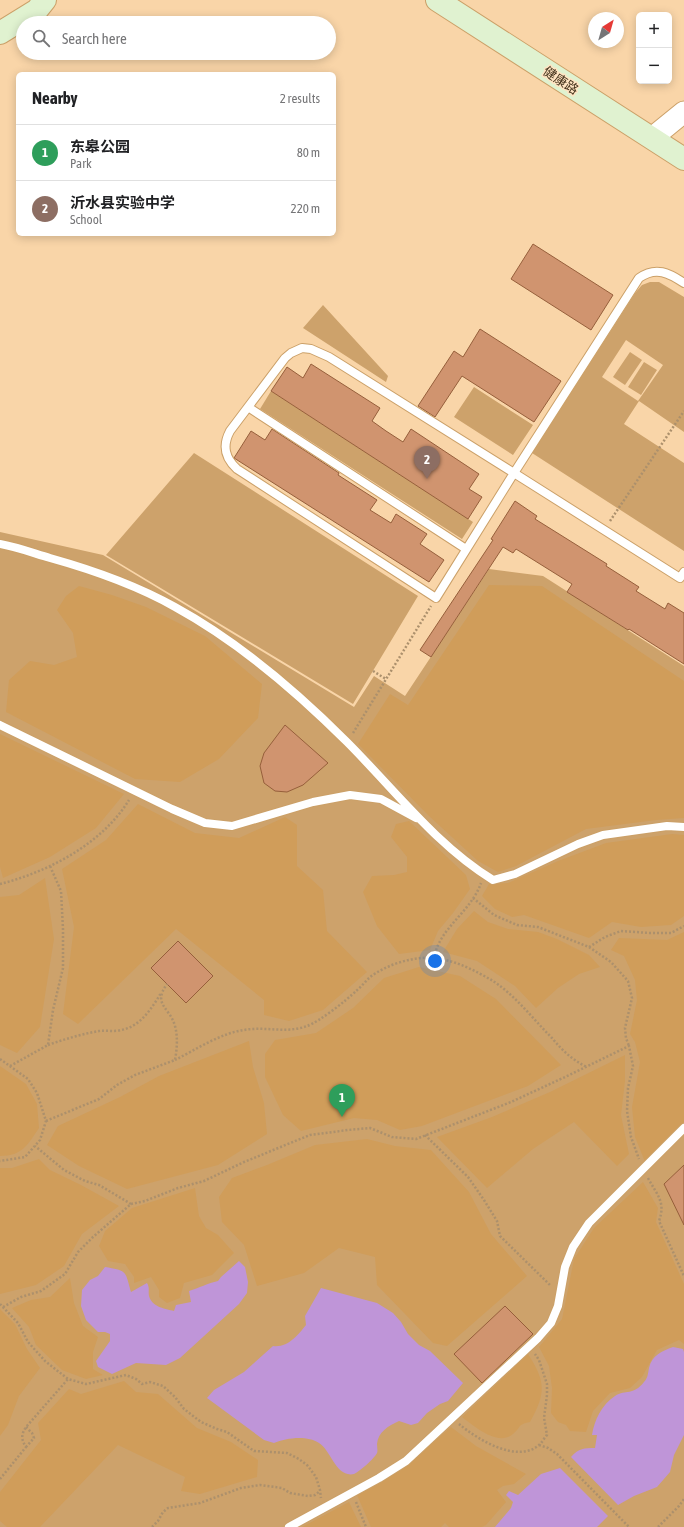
<!DOCTYPE html>
<html lang="en">
<head>
<meta charset="utf-8">
<style>
  body { margin:0; font-family:"Asap Condensed","Noto Sans SC",sans-serif; background:#f2f2f2; color:#202124 }
  .controls { position:absolute; right:12px; top:12px; display:grid; overflow:hidden; border-radius:6px; box-shadow:0 2px 10px #0003 }
  .controls button { width:36px; height:36px; display:grid; place-items:center; padding:0; border:0; border-bottom:1px solid #e0e0e0; background:#fff; color:#202124; font:20px sans-serif }
  .compass { position:absolute; left:588px; top:12px; width:36px; height:36px; border-radius:50%; background:#fff; box-shadow:0 2px 10px #0003; rotate:37deg }
  .you { position:absolute; left:435px; top:961px; width:14px; height:14px; margin:-10px; border:3px solid #fff; border-radius:50%; background:#1a73e8; box-shadow:0 0 0 6px #1a73e833 }
  .badge { display:grid; place-items:center; width:26px; height:26px; border-radius:50%; background:#2563eb; color:#fff; font-size:13px; font-weight:700 }
  .pin { position:absolute; translate:-50% -33px; filter:drop-shadow(0 1px 2px #0008) }
  .pin::after { content:''; position:absolute; top:21px; width:14px; height:12px; background:inherit; clip-path:polygon(0 0,100% 0,50% 100%) }
  .list { margin:0; padding:0; list-style:none }
  h2 { display:flex; justify-content:space-between; align-items:center; height:52px; margin:0; padding:0 16px; font-size:17px }
  h2 small { font-size:13px; font-weight:400; color:#757577 }
  .list li { display:grid; grid-template-columns:26px 1fr auto; gap:12px; align-items:center; box-sizing:border-box; height:56px; padding:0 16px; border-top:1px solid #e0e0e0 }
  .list b { display:block; font-size:15px; white-space:nowrap }
  .list p { margin:0; font-size:13px; white-space:nowrap; color:#757577 }
  .list em { font-size:13px; font-style:normal; color:#757577 }
  .icon { flex:none; width:22px; height:22px; fill:none; stroke:currentColor; stroke-width:2; stroke-linecap:round; stroke-linejoin:round }
  .map { position:relative; flex:none; width:684px; height:1527px; overflow:hidden }
  .search { position:absolute; background:#fff; box-shadow:0 2px 10px #0003; left:16px; top:16px; width:320px; height:44px; display:flex; align-items:center; gap:10px; box-sizing:border-box; padding:0 14px; border-radius:22px; color:#757577; font-size:15px }
  .panel { position:absolute; background:#fff; box-shadow:0 2px 10px #0003; left:16px; top:72px; width:320px; height:164px; border-radius:6px }
  .map>svg:first-child { display:block }
</style>
</head>
<body>
<div class="map">
<svg width="684" height="1527" viewBox="0 0 684 1527">
  <rect width="100%" height="100%" fill="#f9d5a8"/>
  <path fill="#cda26b" fill-rule="evenodd" d="M650,282H659L684,297V432L639,401L624,424L684,463V551L532,453L635,293L642,285ZM626,340L663,365L638,401L602,377Z
    M323,305L388,376L386,382L303,328Z
    M630,352L642,360L625,385L613,377Z
    M644,362L657,370L641,395L628,387Z
    M474,387L533,425L513,455L454,417Z
    M271,391L473,522L462,539L260,409Z
    M194,453L418,596L353,704L106,555Z
    M0,532L103,555L354,707L374,676L405,696L489,569L543,576L684,666V1527H0Z"/>
  <path fill="#d09d5a" d="M489,585L542,586L684,681V818L656,820L586,829L516,866L498,872L478,861L429,816L358,744L390,694L408,705Z
    M79,586L112,595L146,607L205,636L262,684L258,718L219,759L180,782L135,779L6,712L9,680L30,661L54,665L77,657L73,633L57,610L66,596Z
    M0,734L124,794L96,828L50,857L3,878L0,867Z
    M138,804L195,833L239,838L285,817L297,825V866L323,890L327,931L367,972L323,1010L289,1021L264,1015V1000L176,929L78,1024L63,1014L74,927L62,869L106,840Z
    M409,821L466,875L470,889L453,913L438,931L430,950L399,954L377,926L363,892L372,876L394,875L407,872V857L391,837L396,824Z
    M672,834L684,835V916L671,925L641,927L612,922L589,938L524,915L512,917L495,909L482,896L489,884L508,883L558,861L606,843Z
    M45,878L54,939L40,1027L17,1053L0,1045V897L19,895Z
    M474,911L488,922L508,929L538,932L557,939L589,955L600,967L579,974L558,988L536,1008L515,986L477,961L443,952L457,929Z
    M684,932V1122L645,1162L635,1137L632,1107L640,1062L635,1042L630,1034L637,1000L635,980L624,956L611,950L619,938L667,940Z
    M419,967L460,976L496,999L561,1065L528,1086L422,1126L400,1130L377,1120L354,1118L301,1131L283,1115L265,1077V1054L275,1040L316,1033L353,1008L384,978Z
    M249,1041L253,1067L264,1103L267,1134L218,1165L127,1189L79,1166L47,1145L58,1126L120,1097L159,1076Z
    M625,1055V1081L621,1115L629,1154L617,1166L574,1122L533,1149L487,1188L437,1137L492,1117L550,1092Z
    M0,1066L26,1084L37,1104L39,1128C28,1144 23,1156 0,1156Z
    M367,1139L395,1146L431,1150L469,1192L491,1234L527,1276L447,1346L433,1343L377,1285L375,1257L339,1248L304,1273L257,1286L244,1245L222,1222L219,1197L232,1178L267,1165L315,1145Z
    M39,1159L50,1170L81,1185L119,1206L82,1234L64,1266L36,1285L0,1294V1168H12Z
    M643,1182L658,1208L656,1222L684,1284V1344L679,1340L657,1350L642,1377L630,1388L610,1393L593,1411L586,1432L570,1431L566,1425L558,1422L551,1413L552,1388L549,1366L539,1347L562,1319L574,1259L594,1228Z
    M195,1188L199,1216L206,1228L218,1235L234,1253L212,1275L184,1283L180,1298L167,1303L159,1297V1290L151,1277L134,1283V1277L125,1264L108,1261L99,1246L105,1231L132,1208Z
    M70,1278L74,1303L83,1326L98,1337L93,1352V1369L103,1375L86,1379L62,1370L36,1345L29,1327L12,1308L31,1300L50,1297Z
    M0,1309L15,1324L27,1349L40,1368L19,1396L8,1425L0,1436Z
    M528,1354C546,1382 546,1393 530,1422C516,1425 522,1427 513,1434C498,1447 474,1426 462,1417Z
    M124,1381L136,1392L158,1394L197,1428L231,1442L258,1460L257,1477L200,1494L181,1491L185,1477L118,1445L40,1527H7L0,1521V1492L41,1440L38,1423L69,1389L81,1394Z
    M451,1427L476,1446L526,1474L514,1484L503,1486L497,1490L506,1502L486,1525L482,1527H449L445,1523L441,1527H371L357,1495L412,1460Z
    M349,1502L361,1527H302Z"/>
  <path fill="#bf95d8" d="M239,1261L245,1267L248,1282L247,1293L239,1304L180,1358L166,1365L136,1363L112,1374L98,1367L96,1361L110,1341V1334L105,1332H98L86,1320L81,1306L82,1290L90,1280L98,1276L105,1267C128,1271 125,1271 131,1292L147,1283C150,1288 148,1291 149,1296C152,1307 165,1309 174,1311L176,1305L191,1302L189,1291C199,1288 208,1283 218,1281L221,1277Z
    M321,1288L377,1303L393,1313L401,1322L408,1334L419,1345L430,1351L463,1383L448,1401L440,1404L427,1413L418,1423L411,1425L399,1421C388,1426 378,1432 377,1444C377,1447 378,1451 377,1453C375,1458 359,1472 354,1474C336,1478 331,1450 319,1443C307,1435 286,1438 274,1443L264,1440L207,1398L214,1390L244,1372L273,1346C288,1348 298,1335 306,1325L305,1316Z
    M673,1347L683,1349L684,1352V1435L674,1455L670,1472L657,1487L634,1496L618,1505L571,1457C579,1448 584,1448 595,1448L597,1435H592C594,1421 602,1404 615,1396C626,1389 633,1396 644,1382C648,1378 648,1373 649,1368C652,1355 662,1351 673,1347Z
    M560,1468L608,1516L597,1527H495L511,1508L513,1502L506,1495L509,1491L518,1495L541,1474Z"/>
  <path fill="#d0946f" stroke="#965f3b" d="M533,244L613,295L591,330L511,279Z
    M480,329L561,381L534,422L462,376L435,417L418,406L454,351L463,357Z
    M311,364L380,408L372,421L386,431L403,442L411,429L479,474L469,489L482,497L468,519L271,391L287,367L303,378Z
    M272,429L339,473L338,475L377,500L370,510L391,523L396,514L427,534L420,544L444,560L429,582L234,458L251,431L265,440Z
    M515,501L537,516L535,519L607,564L606,566L639,587L636,591L665,609L668,603L684,613V664L629,629L628,630L567,592L572,584L516,549L513,553L503,547L431,657L420,650L493,540L491,539Z
    M285,725L328,763L303,785L287,792L275,791L264,783L260,766L264,753Z
    M178,941L213,976L186,1003L151,968Z
    M684,1165V1225L664,1184Z
    M505,1306L533,1334L482,1383L454,1354Z"/>
  <g fill="none" stroke-linecap="round" stroke-linejoin="round">
    <g stroke="#cba068" stroke-width="10">
      <path id="service" d="M684,283C669,273 656,266 639,278L514,473L680,578L684,572
        M302,348L311,349L329,357L514,473L436,598L237,469C225,458 222,446 230,431L285,358L291,353Z
        M248,407L466,549
        M0,544C17,547 33,553 50,558C93,570 136,585 175,607C239,642 296,691 347,742C394,789 436,845 493,880L515,874L578,844L603,835L667,826L684,827
        M0,725L172,809L205,823L232,826L313,802L350,795L381,799L416,818
        M289,1527L379,1478L406,1461L538,1338L551,1323L558,1306L565,1267L573,1247L589,1223L684,1128"/>
    </g>
    <g stroke="#cba068" stroke-width="23">
      <path id="tertiary" d="M652,138L684,112"/>
    </g>
    <g stroke="#cba068" stroke-width="24">
      <path id="secondary" d="M437,0L684,159
        M0,33L37,10L45,0"/>
    </g>
    <path stroke="#ac906c" stroke-width="2.5" stroke-dasharray="2 2" stroke-linecap="butt" d="M610,521L684,411
      M373,671L386,679
      M353,733L431,606
      M0,884C48,872 102,844 129,800
      M473,898L494,915L517,925L538,927L566,938L589,947L611,962L628,981L632,998L625,1028L626,1038L629,1046
      M589,947L605,937L621,931L650,933H671L684,926
      M434,958C439,928 471,912 481,883
      M48,1045C65,1039 82,1034 99,1031C106,1030 114,1032 121,1030C140,1027 152,1008 161,993
      M0,1059L28,1079L37,1093L46,1121L40,1140L25,1157L0,1161
      M175,1060C195,1050 221,1033 244,1030C266,1026 286,1034 307,1026C319,1022 347,1000 356,991C361,987 365,982 369,978C385,965 413,956 434,958C455,960 476,971 493,981C516,996 533,1019 552,1038C562,1050 572,1060 587,1067
      M10,1066L48,1045L53,1010L63,968V929L61,891L50,866
      M46,1121L99,1099L117,1085L135,1075L175,1060C177,1049 178,1037 175,1026C170,1007 152,1005 167,984
      M425,1135L468,1177L484,1200L497,1221L500,1236L551,1286
      M648,1178C657,1195 666,1202 659,1221L684,1276
      M131,1204L145,1201L178,1188L204,1181L244,1162L310,1135L348,1130L370,1128L392,1137L416,1139L511,1102L565,1077L629,1046L633,1066L628,1088L627,1111L631,1137L639,1159
      M0,1304L18,1323L28,1342L45,1361L68,1379L86,1384L126,1375L136,1379L142,1384L150,1382L163,1386L175,1397L184,1409L201,1422L217,1429L227,1432L254,1451L287,1453L299,1459L308,1466L316,1477L320,1490L321,1498
      M3,1307L21,1297L41,1291L65,1274L78,1252L93,1237L131,1204L99,1185L85,1181L64,1170L35,1146
      M459,1424C477,1439 517,1464 539,1445C542,1443 544,1438 547,1435L544,1418L547,1395V1384L539,1360L535,1354
      M26,1427L32,1433L34,1438L26,1447
      M539,1445L548,1448L557,1454L629,1527
      M0,1479L26,1447C21,1439 21,1435 26,1427L68,1379
      M356,1502L366,1527
      M152,1527L158,1521L163,1512L168,1508L200,1503L241,1488L260,1485L282,1488L290,1493L308,1496L315,1495L320,1491
      M658,1527L679,1506L684,1499"/>
    <use href="#service" stroke="#fff" stroke-width="8"/>
    <use href="#tertiary" stroke="#fff" stroke-width="21"/>
    <use href="#secondary" stroke="#e0f2d0" stroke-width="22"/>
  </g>
  <g text-anchor="middle" stroke-width="3" stroke-linejoin="round" paint-order="stroke">
    <g font-size="13" fill="#44331c" stroke="#ffe4c2">
      <text transform="translate(561 80) rotate(33)" y="5">健康路</text>
    </g>
  </g>
</svg>
<div class="controls">
<button>+</button>
<button>−</button>
</div>
<svg class="compass" viewBox="-18 -18 36 36"><path d="M0-13l5 13h-10z" fill="#e53935"/><path d="M0 13l5-13h-10z" fill="#757577"/></svg>
<div class="you"></div>
<div class="pin badge" style="left:342px;top:1117px;background:#2e9e5b">1</div>
<div class="pin badge" style="left:427px;top:479px;background:#8d6e63">2</div>
<div class="search"><svg class="icon" aria-label="search" viewBox="0 0 24 24"><circle cx="10" cy="10" r="6"/><path d="M15 15l6 6"/></svg>Search here</div>
<section class="panel">
<h2>Nearby<small>2 results</small></h2>
<ul class="list">
<li><span class="badge" style="background:#2e9e5b">1</span><div><b>东皋公园</b><p>Park</p></div><em>80 m</em></li>
<li><span class="badge" style="background:#8d6e63">2</span><div><b>沂水县实验中学</b><p>School</p></div><em>220 m</em></li>
</ul>
</section>
</div>
</body>
</html>
